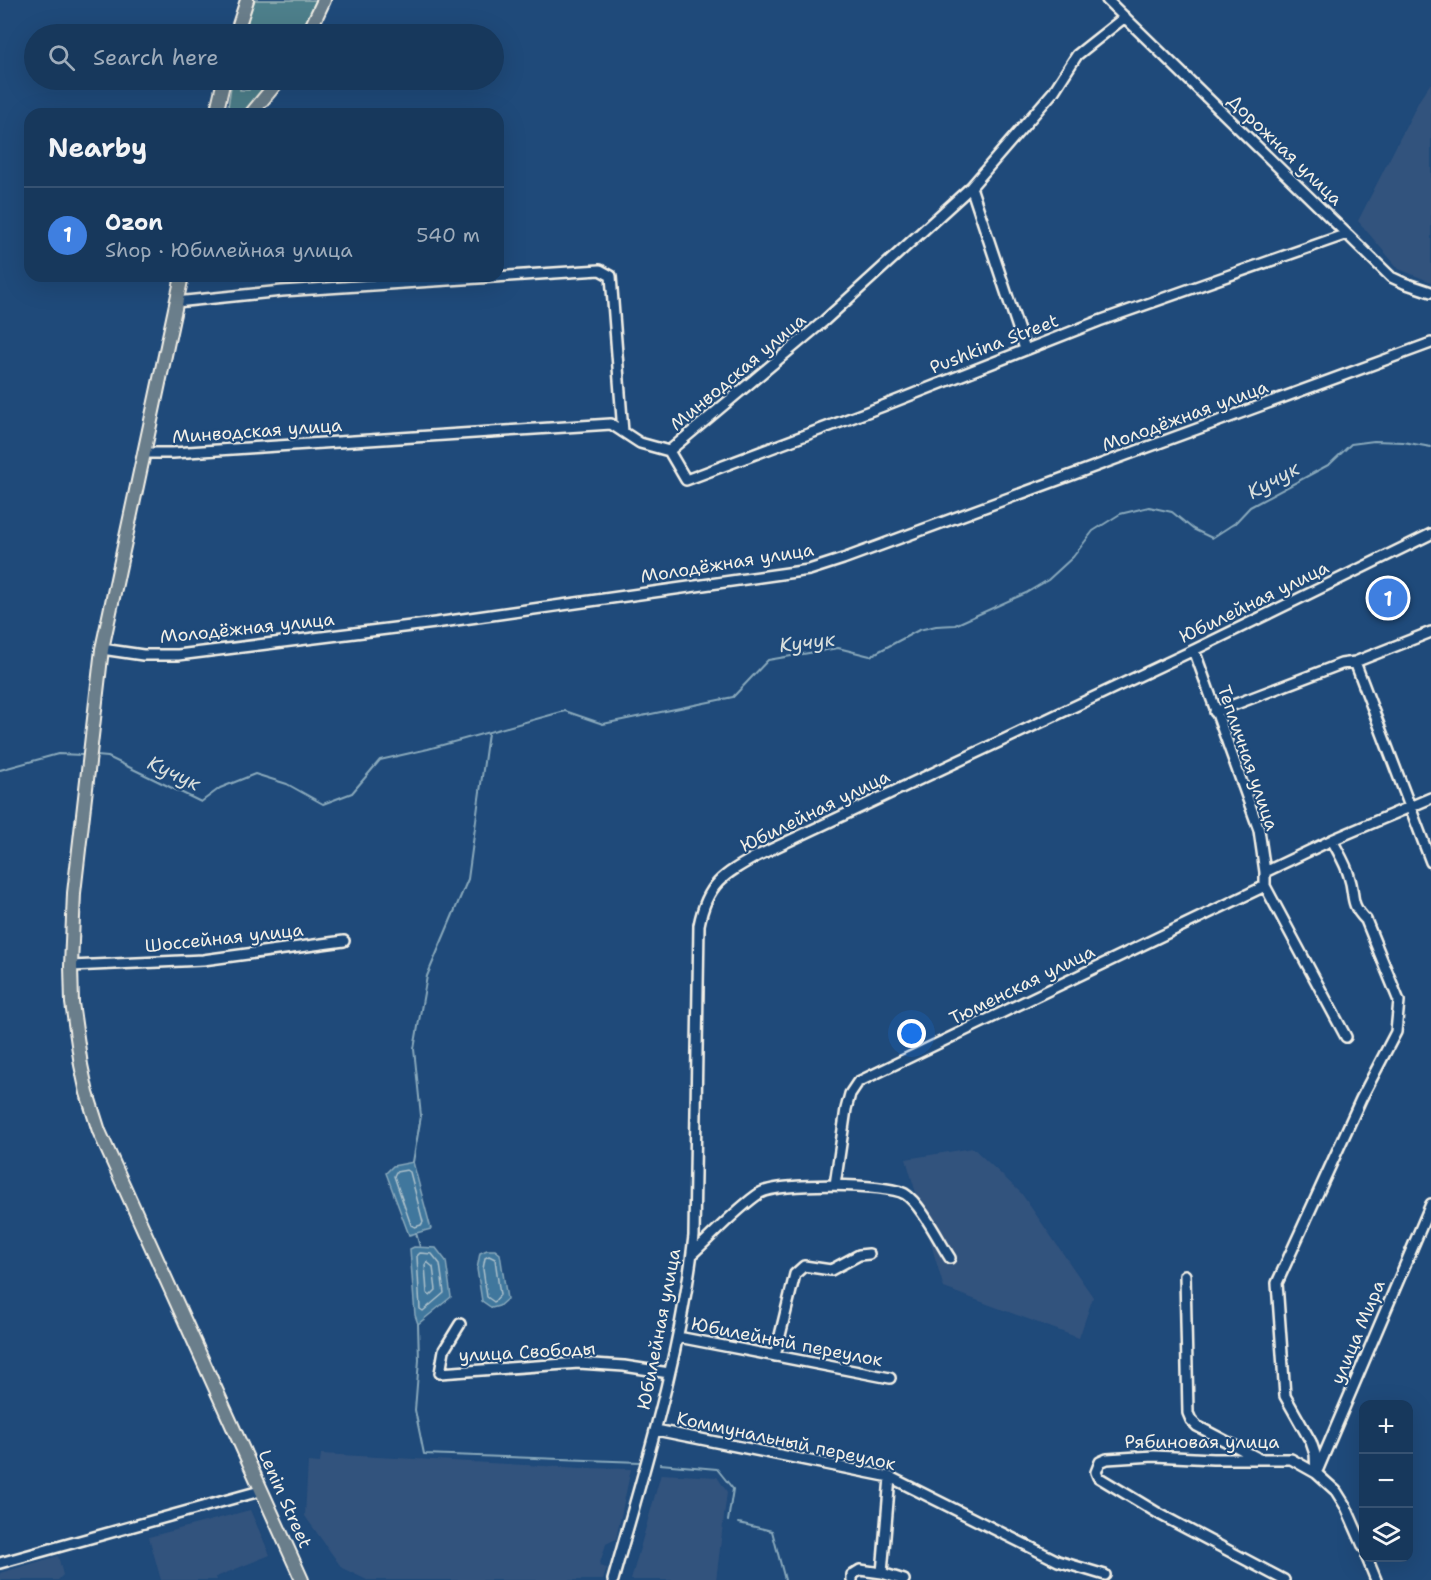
<!DOCTYPE html>
<html lang="en">
<head>
<meta charset="utf-8">
<style>
  body { margin:0; font-family:"Shantell Sans",sans-serif; background:#244365; color:#f1f3f6 }
  .controls { position:absolute; right:18px; bottom:18px; display:grid; overflow:hidden; border-radius:12px; box-shadow:0 6px 24px #0002 }
  .controls button { width:54px; height:54px; display:grid; place-items:center; padding:0; border:0; border-bottom:2px solid #365272; background:#17385c; color:#f1f3f6; font:30px sans-serif }
  .you { position:absolute; left:912px; top:1034px; width:21px; height:21px; margin:-15px; border:4px solid #fff; border-radius:50%; background:#1a73e8; box-shadow:0 0 0 9px #1a73e833 }
  .badge { display:grid; place-items:center; width:39px; height:39px; border-radius:50%; background:#8c9099; color:#fff; font-size:20px; font-weight:700 }
  .pin { position:absolute; translate:-50% -50%; border:3px solid #fff; box-shadow:0 2px 6px #0006 }
  .list { margin:0; padding:0; list-style:none }
  h2 { display:flex; justify-content:space-between; align-items:center; height:78px; margin:0; padding:0 24px; font-size:26px }
  h2 small { font-size:20px; font-weight:400; color:#9eacbb }
  .list li { display:grid; grid-template-columns:39px 1fr auto; gap:18px; align-items:center; box-sizing:border-box; height:96px; padding:0 24px; border-top:2px solid #365272 }
  .list b { display:block; font-size:22px; white-space:nowrap }
  .list p { margin:0; font-size:20px; white-space:nowrap; color:#9eacbb }
  .list em { font-size:20px; font-style:normal; color:#9eacbb }
  .icon { flex:none; width:33px; height:33px; fill:none; stroke:currentColor; stroke-width:2; stroke-linecap:round; stroke-linejoin:round }
  .map { position:relative; flex:none; width:1431px; height:1580px; overflow:hidden }
  .search { position:absolute; background:#17385c; box-shadow:0 6px 24px #0002; left:24px; top:24px; width:480px; height:66px; display:flex; align-items:center; gap:15px; box-sizing:border-box; padding:0 21px; border-radius:33px; color:#9eacbb; font-size:22px }
  .panel { position:absolute; background:#17385c; box-shadow:0 6px 24px #0002; left:24px; top:108px; width:480px; height:174px; border-radius:18px }
  .map>svg:first-child { display:block }
</style>
</head>
<body>
<div class="map">
<svg width="1431" height="1580" viewBox="0 0 1431 1580">
  <rect width="100%" height="100%" fill="#1f4a7a"/>
  <filter id="ink" filterUnits="userSpaceOnUse"><feTurbulence type="fractalNoise" baseFrequency=".0167" numOctaves="2"/><feDisplacementMap in="SourceGraphic" scale="12" xChannelSelector="R" yChannelSelector="G"/><feConvolveMatrix kernelMatrix="1 2 1 2 8 2 1 2 1" color-interpolation-filters="sRGB"/></filter>
  <g filter="url(#ink)">
    <path fill="#33537d" d="M1431,83V282L1399,269L1358,221L1420,99Z
      M973,1148L1021,1193L1093,1297L1079,1338L944,1288L906,1159Z
      M321,1454L581,1468L631,1469L616,1539L606,1544L599,1566L607,1568L603,1580H367L342,1568L305,1516L308,1462L320,1463Z
      M661,1474L717,1477L727,1492L716,1580H631Z
      M250,1510L270,1555L216,1577L217,1580H161L149,1537Z
      M58,1556L63,1575L58,1580H0V1573Z"/>
    <path fill="#4d7f8b" stroke="#a0b8ba" stroke-width="1.5" d="M255,0H318L299,34H249C245,22 249,11 255,0Z
      M232,80H245V83H241L240,90H249L251,80H272L246,114H227Z"/>
    <path fill="#40779d" stroke="#88a8bb" stroke-width="1.5" d="M413,1162L431,1229L409,1235L386,1173L393,1166Z
      M414,1247L436,1248L446,1261L451,1297L418,1324L415,1315L410,1249Z
      M487,1250H495L500,1254L507,1299L499,1306L492,1308L482,1301L477,1269L480,1253Z"/>
    <g fill="none" stroke-linecap="round" stroke-linejoin="round">
      <path stroke="#acc0ca" stroke-width="1.5" d="M407,1170L410,1172L423,1222L421,1225L415,1227L411,1225L394,1176L396,1172Z
        M420,1253L432,1254L440,1264L444,1293L423,1311L420,1309L417,1256Z
        M489,1256L495,1259L500,1295L494,1302L487,1297L483,1269L485,1258Z
        M427,1262L433,1267L436,1290L430,1296L427,1293L425,1265Z"/>
      <path stroke="#88a8bb" stroke-width="2" d="M97,756L108,757L201,802L220,788L255,774L287,784L323,804L352,793L380,760L428,749L565,711L603,724L733,697L768,660L838,648L870,656L919,630L936,626L955,625L1026,593L1048,580L1073,557L1093,531L1120,514L1149,507L1172,512L1193,529L1212,538L1235,523L1250,507L1330,464L1351,444L1374,441L1403,442L1431,447
        M0,770L58,754L83,755
        M413,1162L421,1116L414,1049L427,976L468,879L488,733
        M416,1233L420,1247
        M418,1324L419,1360L415,1410L424,1454L640,1462
        M660,1464L717,1469L733,1489L728,1521
        M739,1523L772,1531L785,1580"/>
      <g stroke="#f4f1e8" stroke-width="14">
        <path id="minor" d="M1107,0L1391,277L1404,283L1431,292
          M971,187L1025,349
          M176,302L282,291L600,270L611,276L623,432
          M669,451L686,480L883,406L1099,321L1347,234
          M669,451L824,321L971,187L1054,91L1077,55L1125,17
          M144,453H173L611,424L640,443L669,451
          M102,649L143,655H178L435,623L809,570L843,559L1431,343
          M1194,650L1259,830L1265,872V886L1346,1037
          M1355,662L1431,862
          M1215,712L1341,664L1355,662L1431,632
          M1265,872L1332,840L1431,798
          M71,966L203,960L344,941
          M835,1185L846,1109L850,1094L858,1082L1265,886
          M692,1254C713,1235 736,1209 760,1193C778,1182 888,1183 905,1194C920,1203 939,1241 950,1258
          M1185,1275L1188,1413L1191,1420L1197,1426L1256,1457
          M460,1324L444,1350L440,1373L579,1363L624,1366L669,1373
          M678,1337L890,1378
          M775,1356L795,1274L804,1266L831,1270L859,1255L869,1254
          M656,1430L890,1477L1058,1561L1105,1575
          M1318,1469L1431,1204
          M1316,1473L1315,1454L1311,1442L1285,1396L1277,1283L1361,1099L1396,1032L1399,1001L1366,920C1348,902 1356,896 1349,876C1346,864 1338,852 1332,840
          M1367,1558L1376,1580
          M0,1563L260,1491
          M882,1573L890,1477
          M613,1580C645,1467 681,1353 694,1236L699,925C707,884 723,875 757,856L1194,650L1431,534
          M852,1580V1575L860,1570L882,1573L904,1580
          M1284,1580L1161,1515L1098,1477L1096,1472L1100,1462L1107,1459L1154,1456L1213,1459H1291L1316,1473L1336,1491L1346,1507L1364,1548"/>
      </g>
      <g stroke="#f4f1e8" stroke-width="16">
        <path id="major" d="M236,34L247,0
          M308,34L324,0
          M216,114L224,80
          M251,114L279,80
          M182,276L102,649L74,893L71,966L72,1003L81,1065L87,1093L99,1131L302,1580"/>
      </g>
      <use href="#minor" stroke="#1f4a7a" stroke-width="9"/>
      <use href="#major" stroke="#6b7e8b" stroke-width="12"/>
    </g>
  </g>
  <g text-anchor="middle" stroke-width="4.5" stroke-linejoin="round" paint-order="stroke">
    <g font-size="18" fill="#f4f1e8" stroke="#1f4a7a">
      <text transform="translate(1285 150) rotate(44)" y="6">Дорожная улица</text>
      <text transform="translate(994 344) rotate(-21)" y="6">Pushkina Street</text>
      <text transform="translate(738 372) rotate(-40)" y="6">Минводская улица</text>
      <text transform="translate(1185 416) rotate(-20)" y="6">Молодёжная улица</text>
      <text transform="translate(257 431) rotate(-4)" y="6">Минводская улица</text>
      <text transform="translate(727 563) rotate(-9)" y="6">Молодёжная улица</text>
      <text transform="translate(1254 602) rotate(-26)" y="6">Юбилейная улица</text>
      <text transform="translate(247 628) rotate(-6)" y="6">Молодёжная улица</text>
      <text transform="translate(1248 758) rotate(71)" y="6">Тепличная улица</text>
      <text transform="translate(815 811) rotate(-26)" y="6">Юбилейная улица</text>
      <text transform="translate(224 938) rotate(-6)" y="6">Шоссейная улица</text>
      <text transform="translate(1022 985) rotate(-26)" y="6">Тюменская улица</text>
      <text transform="translate(659 1329) rotate(-79)" y="6">Юбилейная улица</text>
      <text transform="translate(1358 1332) rotate(-67)" y="6">улица Мира</text>
      <text transform="translate(787 1342) rotate(11)" y="6">Юбилейный переулок</text>
      <text transform="translate(527 1352) rotate(-3)" y="6">улица Свободы</text>
      <text transform="translate(786 1441) rotate(12)" y="6">Коммунальный переулок</text>
      <text x="1202" y="1448">Рябиновая улица</text>
      <text transform="translate(285 1499) rotate(66)" y="6">Lenin Street</text>
    </g>
    <g font-size="20" font-style="italic" fill="#d9dfdd" stroke="#1f4a7a">
      <text transform="translate(1273 480) rotate(-29)" y="7">Кучук</text>
      <text transform="translate(807 642) rotate(-7)" y="7">Кучук</text>
      <text transform="translate(174 773) rotate(25)" y="7">Кучук</text>
    </g>
  </g>
</svg>
<div class="controls">
<button>+</button>
<button>−</button>
<button><svg class="icon" aria-label="layers" viewBox="0 0 24 24"><path d="M12 4l9 5-9 5-9-5zM3 14l9 5 9-5"/></svg></button>
</div>
<div class="you"></div>
<div class="pin badge" style="left:1388px;top:598px;background:#3f7fe0">1</div>
<div class="search"><svg class="icon" aria-label="search" viewBox="0 0 24 24"><circle cx="10" cy="10" r="6"/><path d="M15 15l6 6"/></svg>Search here</div>
<section class="panel">
<h2>Nearby<small></small></h2>
<ul class="list">
<li><span class="badge" style="background:#3f7fe0">1</span><div><b>Ozon</b><p>Shop · Юбилейная улица</p></div><em>540 m</em></li>
</ul>
</section>
</div>
</body>
</html>
